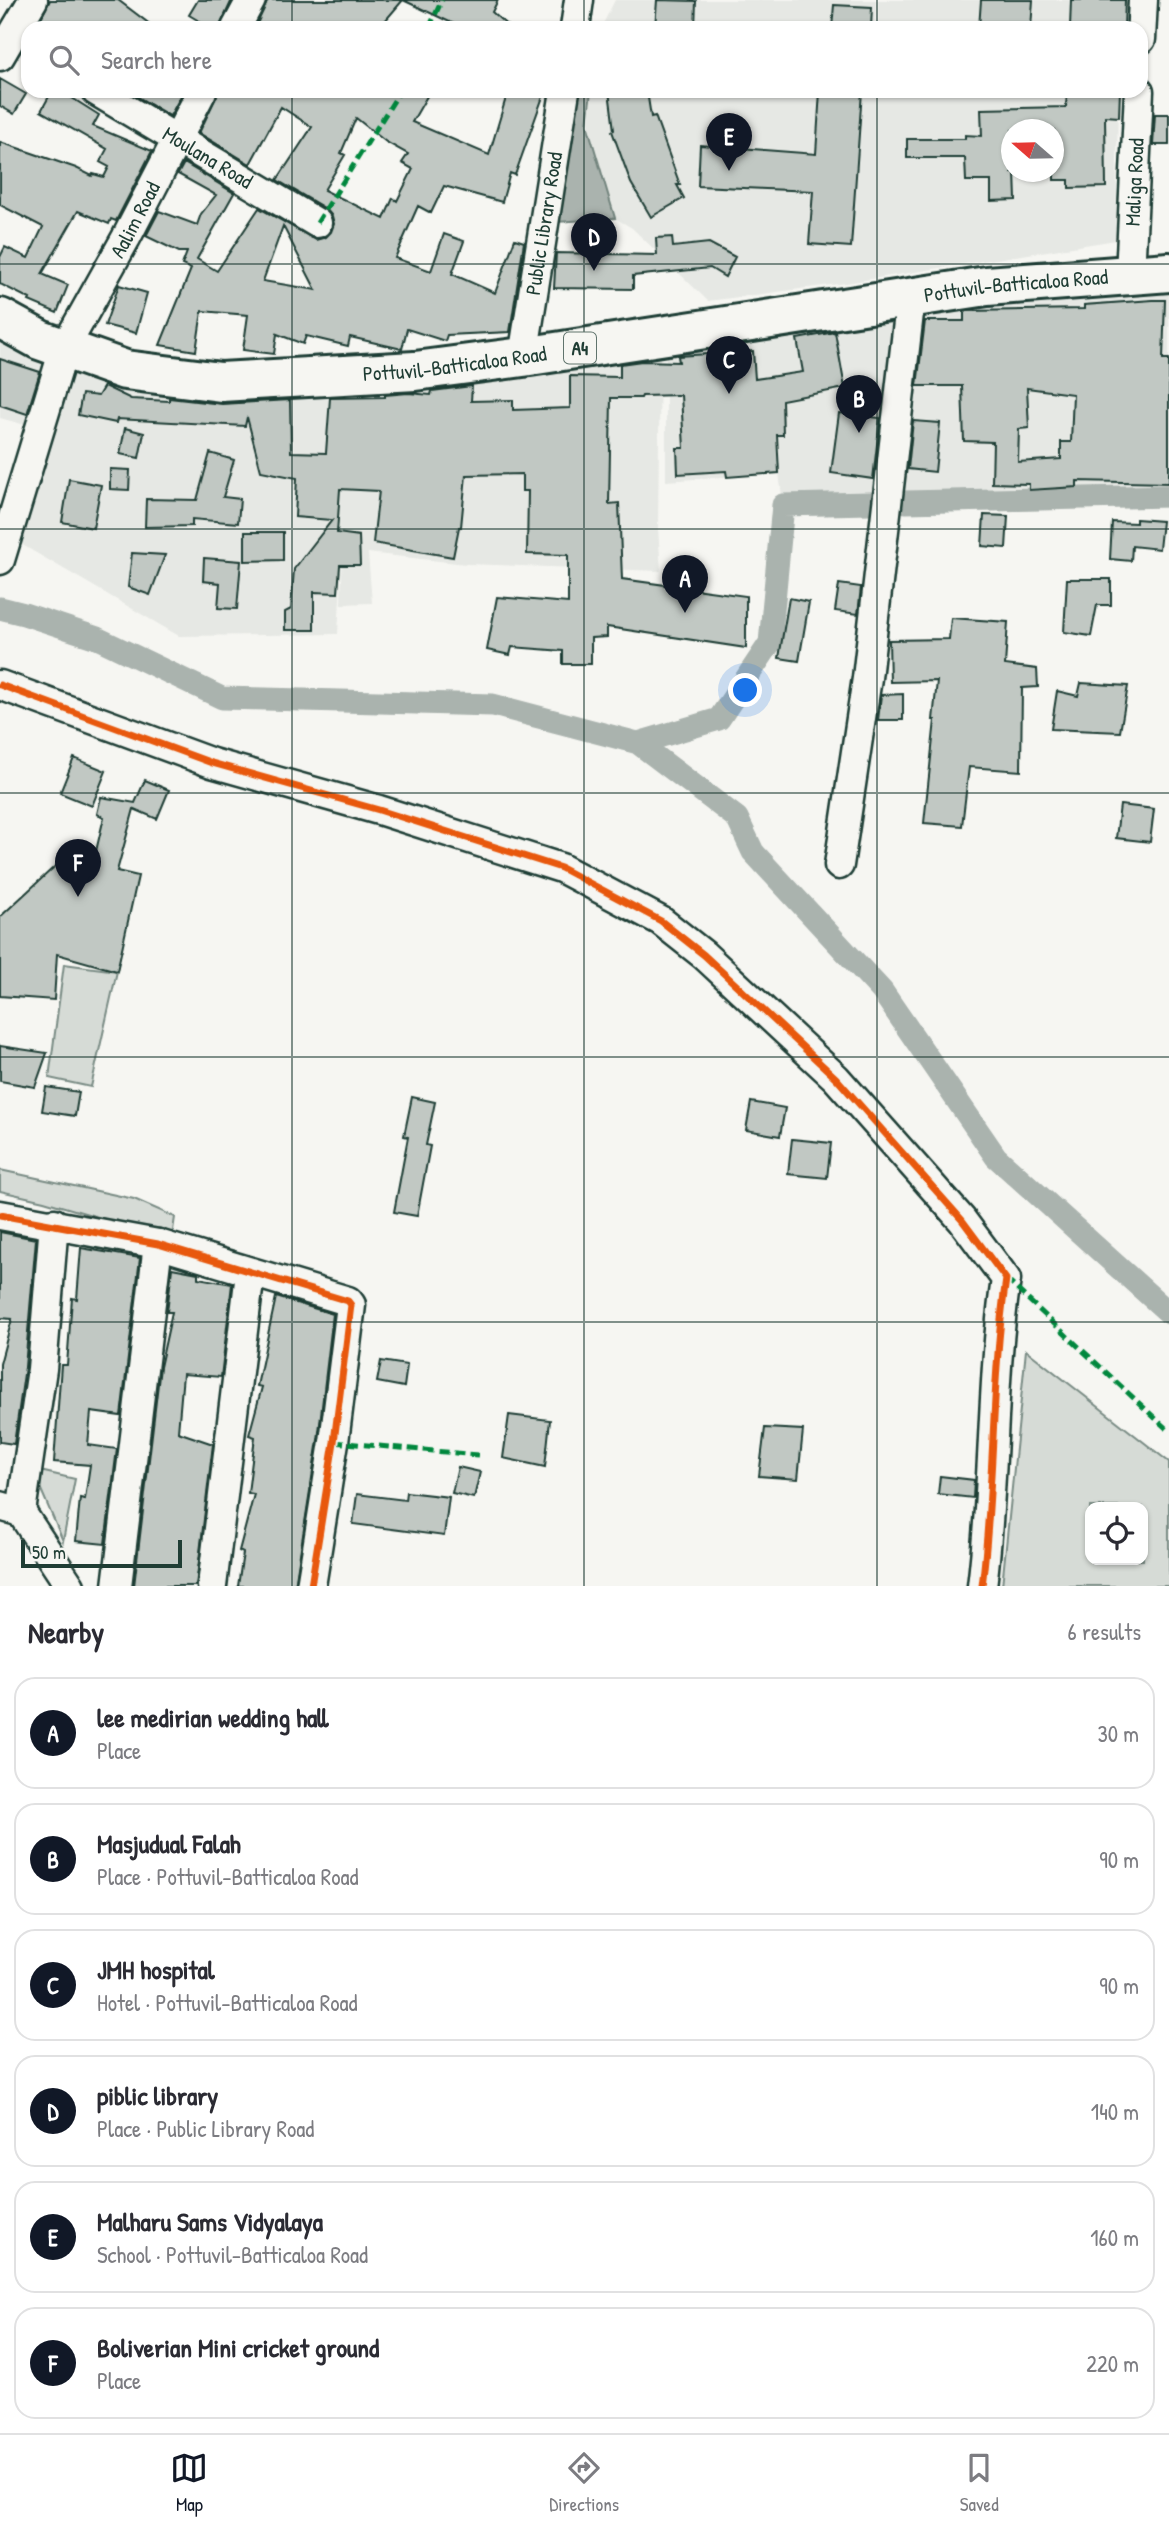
<!DOCTYPE html>
<html lang="en">
<head>
<meta charset="utf-8">
<style>
  body { margin:0; font-family:"Patrick Hand",sans-serif; background:#f2f2f3; color:#2b2b33 }
  .controls { position:absolute; right:21px; bottom:21px; display:grid; overflow:hidden; border-radius:14px; box-shadow:0 2px 5px #0004 }
  .controls button { width:63px; height:63px; display:grid; place-items:center; padding:0; border:0; border-bottom:2px solid #e1e1e2; background:#fff; color:#2b2b33; font:35px sans-serif }
  .compass { position:absolute; left:1001px; top:119px; width:63px; height:63px; border-radius:50%; background:#fff; box-shadow:0 2px 5px #0004; rotate:290deg }
  .scale { position:absolute; left:21px; bottom:18px; width:161px; box-sizing:border-box; padding-left:7px; border:4px solid #1f3d34; border-top:0; font-size:19px; line-height:24px; white-space:nowrap; color:#1f3d34; -webkit-text-stroke:5px #f6f6f2; paint-order:stroke }
  .you { position:absolute; left:746px; top:691px; width:24px; height:24px; margin:-18px; border:5px solid #fff; border-radius:50%; background:#1a73e8; box-shadow:0 0 0 10px #1a73e833 }
  .badge { display:grid; place-items:center; width:46px; height:46px; border-radius:50%; background:#111827; color:#fff; font-size:23px; font-weight:700 }
  .pin { position:absolute; translate:-50% -58px; filter:drop-shadow(0 2px 4px #0008) }
  .pin::after { content:''; position:absolute; top:37px; width:24px; height:21px; background:inherit; clip-path:polygon(0 0,100% 0,50% 100%) }
  .list { margin:0; padding:0; list-style:none }
  h2 { display:flex; justify-content:space-between; align-items:center; height:91px; margin:0; padding:0 28px; font-size:30px }
  h2 small { font-size:23px; font-weight:400; color:#7c7c81 }
  .list li { display:grid; grid-template-columns:46px 1fr auto; gap:21px; align-items:center; box-sizing:border-box; height:112px; margin:0 14px 14px; padding:0 14px; border:2px solid #e1e1e2; border-radius:21px }
  .list b { display:block; font-size:26px; white-space:nowrap }
  .list p { margin:0; font-size:23px; white-space:nowrap; color:#7c7c81 }
  .list em { font-size:23px; font-style:normal; color:#7c7c81 }
  .icon { flex:none; width:38px; height:38px; fill:none; stroke:currentColor; stroke-width:2; stroke-linecap:round; stroke-linejoin:round }
  .map { position:relative; flex:none; width:1169px; height:1586px; overflow:hidden }
  .search { position:absolute; background:#fff; box-shadow:0 2px 5px #0004; left:21px; right:21px; top:21px; height:77px; display:flex; align-items:center; gap:18px; box-sizing:border-box; padding:0 24px; border-radius:21px; color:#7c7c81; font-size:26px }
  .sheet { height:847px; background:#fff }
  nav { display:flex; justify-content:space-around; align-items:center; box-sizing:border-box; height:98px; border-top:2px solid #e1e1e2; background:#fff; font-size:19px; color:#7c7c81 }
  nav a { display:grid; justify-items:center; gap:4px }
  nav .on { color:#111827 }
  .map>svg:first-child { display:block }
</style>
</head>
<body>
<div class="map">
<svg width="1169" height="1586" viewBox="0 0 1169 1586">
  <rect width="100%" height="100%" fill="#f6f6f2"/>
  <filter id="ink" filterUnits="userSpaceOnUse"><feTurbulence type="fractalNoise" baseFrequency=".0143" numOctaves="2"/><feDisplacementMap in="SourceGraphic" scale="14" xChannelSelector="R" yChannelSelector="G"/><feConvolveMatrix kernelMatrix="1 2 1 2 8 2 1 2 1" color-interpolation-filters="sRGB"/></filter>
  <g filter="url(#ink)">
    <path fill="#e6e8e4" fill-rule="evenodd" d="M615,0H1119V28H601Z
      M591,91H1118L1116,240L846,283L708,301L632,228L615,218L587,124ZM1012,130H1054V172H1012Z
      M1169,283V488L901,495L921,307Z
      M896,316L877,494L782,496L779,473L666,481V348Z
      M0,331L54,360L40,429L0,418Z
      M660,348L658,528L661,571L466,564L368,553L372,603L341,604L343,544L338,634L179,636L19,543L72,362L106,377Z"/>
    <path fill="#d6dbd6" stroke="#7a8c85" stroke-width="2" fill-rule="evenodd" d="M64,964L117,971L91,1087L49,1078Z
      M0,1170L134,1199L175,1217L173,1231L166,1237L44,1201L0,1191Z
      M1026,1350L1169,1462V1586H1002ZM1143,1507V1560H1090V1507Z
      M40,1471L75,1479L63,1541L39,1485Z"/>
    <path fill="#aab3ae" stroke="#72847d" stroke-width="2" d="M574,91H591L587,124L615,218L557,222Z"/>
    <g fill="none" stroke-linecap="round" stroke-linejoin="round">
      <path stroke="#aab3ae" stroke-width="23" d="M906,502L1169,496
        M0,608L24,614L97,638L222,698L493,705L638,743L737,818L753,852L882,991L996,1157L1169,1313
        M638,743L719,719L770,643L783,505L870,503"/>
    </g>
    <path fill="#c1c8c3" stroke="#1f3d34" stroke-width="2" fill-rule="evenodd" d="M50,0H118L155,28H36Z
      M198,0H232L219,28H211L189,15Z
      M268,0H403L379,28H255Z
      M403,0H498L492,12L510,28H452L454,24Z
      M657,0L696,1L695,28H655Z
      M981,0H1033L1031,28H979Z
      M1071,0H1125L1124,28H1070Z
      M834,5L872,7L871,28H832Z
      M0,79L26,94L14,114L0,106Z
      M52,91H61L99,115L93,126L152,151L116,221L111,219L109,224L78,211L42,274L68,285L57,313L29,301L30,299L0,284V257L5,247L28,258L43,227L0,205V142L76,168L92,176L93,174L104,177L109,167L100,162L107,149L41,111Z
      M128,91H176L182,94L170,116Z
      M219,91H430L412,122L489,155L508,91H545L515,175L510,173L502,202L444,186L431,213L418,206L395,258L431,271L444,234L464,241L452,274L495,293L515,239L524,242L510,332L447,335L445,341L407,329L402,349L350,337L348,346L306,336L303,344L277,334L274,354L243,350L248,315L202,311L196,351L160,345L191,269L182,265L187,252H179L146,236L159,211L197,225L201,214L216,195L178,174L184,163L234,193L197,259L217,271L259,208L316,240L326,237L331,232L334,224L332,216L326,209L277,180L312,127L281,107L250,164L199,133ZM356,118L386,142L408,154L402,163L413,169L397,201L393,198L384,219L324,190L345,155L341,153ZM283,226L316,290L263,281Z
      M609,91H647L651,117L655,116L680,185H677L684,198L651,217L631,183L612,131L614,130Z
      M820,91H862L851,247L809,244L813,191L698,186L700,145L816,154Z
      M1067,91H1120L1119,117L1105,116L1106,187L1069,188V180H1054V130H1012V172H1015L1016,200L991,201V181H966L965,158H907V139H965V135L982,136L981,109L1066,107Z
      M1155,114H1169V145H1153Z
      M672,237L673,247L709,243L735,257L725,277L710,268L633,276V289L554,288L556,253L657,255L656,238Z
      M119,285L147,293L136,333L105,325Z
      M1153,300H1165L1163,359H1169V483L1077,481V487L1029,490V484L992,483L993,442L964,441L962,386H917L925,321H964V312L967,311L1084,309V305ZM1027,388L1073,394L1071,442H1061V459L1018,462L1019,429L1029,428Z
      M835,332L845,388L782,400L783,435H777L779,473L727,477L726,471L678,474L677,448H684L681,395L642,396L641,398H611L609,504L619,503L622,579L746,596V648L607,627V637L591,638V664H563V651L512,647L510,655L487,650L497,597L568,603V555L527,554L528,491H522V474L466,475L461,527H459L453,557L373,543L379,491L340,489L337,533L359,536L360,565H340L338,593L314,592V630H285V612L291,609L294,569L332,520L295,517L297,478L261,471L247,417L245,426L117,419L116,423L78,415L82,394L98,396L104,386L131,399L169,401V398L222,404L290,400L291,452L326,453L330,398L385,397V395L408,393L431,395L432,391L472,386L471,401L513,400V410L570,408V376L620,377V364L642,361L679,362L678,356L753,351L755,379L803,372L797,339Z
      M0,359L40,372L27,414L0,405Z
      M839,413L880,418L873,479L831,473Z
      M913,421L940,423L935,472L908,469Z
      M125,428L144,433L139,458L120,454Z
      M210,453L234,460L223,497L240,499L238,523L192,519V526L145,527L146,499L197,500Z
      M110,469L130,470L129,490L110,489Z
      M69,479L101,485L93,528L62,522Z
      M984,515L1008,516L1006,548L982,546Z
      M1136,519L1162,521L1159,549L1132,546L1131,561L1110,559L1112,522L1136,523Z
      M245,532H283V560L245,561Z
      M132,553L165,555L150,595L128,587Z
      M204,558L241,561L237,609L218,608L220,583L203,581Z
      M1067,579H1111V605H1097L1091,636L1064,632Z
      M839,584L861,587L858,614L835,611Z
      M789,598L809,602L799,661L779,658Z
      M951,618L1008,622L1005,665L1037,669L1038,687L1022,688L1021,771L969,767L962,826L924,823L935,720H933L937,681L890,682L889,640L949,639Z
      M1081,683L1128,686L1120,732L1051,729L1057,691L1078,696Z
      M903,694V720H878L881,695Z
      M74,758L106,771L92,806L60,793Z
      M145,780L169,790L157,819L134,809L117,871L138,876L117,971L57,954L54,1000L0,996V917L66,856L93,864L104,817L97,814L101,797L135,803Z
      M1120,805L1154,809L1150,842L1116,838Z
      M0,1046L47,1053L35,1087L0,1081Z
      M46,1087L79,1092L75,1116L42,1111Z
      M412,1097L435,1102L426,1145L430,1146L417,1216L394,1212L408,1137L404,1136Z
      M751,1102L785,1108L780,1136L746,1130Z
      M792,1139L831,1143L827,1178L788,1174Z
      M0,1232L36,1239L25,1367L14,1444L0,1442V1364L12,1319L0,1318Z
      M81,1248L140,1258L121,1416L91,1412L88,1445L117,1449L105,1544L76,1541L80,1498L85,1499L90,1465L54,1462L61,1365H67L72,1298L77,1299Z
      M172,1268L198,1273V1278L232,1284L221,1377L183,1374L178,1432L213,1444L196,1586H134L160,1367L172,1312H167Z
      M276,1297L333,1314L318,1440L295,1586H238L243,1553L239,1551L254,1494L248,1493L255,1437L249,1435L262,1387L257,1386Z
      M381,1361L407,1365L404,1387L377,1382Z
      M509,1415L550,1420L545,1467L503,1458Z
      M765,1428L803,1430L798,1479L759,1476Z
      M458,1467L480,1472L474,1498L452,1493Z
      M940,1476L974,1480L973,1498L938,1494Z
      M406,1492L449,1497L444,1536L353,1524L357,1494L405,1500Z"/>
    <g fill="none" stroke-linecap="round" stroke-linejoin="round">
      <g stroke="#1f3d34" stroke-width="33">
        <g id="minor">
          <path d="M236,28L251,0"/>
          <path d="M575,28L579,0"/>
          <path d="M1141,39L1143,0"/>
          <path d="M0,56L33,0"/>
          <path id="s1" d="M96,91L317,223"/>
          <path id="s2" d="M1130,275L1139,91"/>
          <path id="s3" d="M523,357L565,91"/>
          <path id="s4" d="M0,560L64,349L126,238L202,91"/>
          <path d="M0,685L212,763L379,810L561,868L661,921L704,955L836,1078L962,1220L1006,1279C991,1381 995,1484 982,1586"/>
          <path d="M839,865L867,678L911,296"/>
          <path d="M0,1215L158,1244L348,1301L351,1305L334,1442L311,1586"/>
          <path d="M0,1506L21,1512L70,1586"/>
          <path d="M21,1512L42,1369L54,1223"/>
          <path d="M117,1586L158,1244"/>
          <path d="M212,1586L250,1273"/>
        </g>
      </g>
      <g stroke="#1f3d34" stroke-width="44">
        <g id="highway">
          <path id="s5" d="M0,318L40,340L125,370L221,382L415,371L523,357L987,286L1169,272"/>
        </g>
      </g>
      <use href="#minor" stroke="#f6f6f2" stroke-width="28"/>
      <use href="#highway" stroke="#f6f6f2" stroke-width="38"/>
      <path stroke="#00873e" stroke-width="5" stroke-dasharray="10 5" stroke-linecap="butt" d="M429,28L442,0
        M317,223L400,91
        M1006,1279L1169,1431
        M334,1442L478,1455"/>
      <g stroke="#f6f6f2" stroke-width="11">
        <path id="cycleway" d="M0,685L212,763L379,810L561,868L661,921L704,955L836,1078L962,1220L1006,1279C991,1381 995,1484 982,1586
          M0,1215L158,1244L348,1301L351,1305L334,1442L311,1586"/>
      </g>
      <use href="#cycleway" stroke="#e8590c" stroke-width="7"/>
    </g>
  </g>
  <path fill="none" stroke="#1f3d34" stroke-width="2" stroke-opacity="0.55" d="M292,0V28M584,0V28M877,0V28M292,91V1586M584,91V1586M877,91V1586M0,264H1169M0,529H1169M0,793H1169M0,1057H1169M0,1322H1169"/>
  <g text-anchor="middle" stroke-width="6" stroke-linejoin="round" paint-order="stroke">
    <rect fill="#f6f6f2" stroke="#60746d" stroke-width="2" x="564" y="332.5" width="32" height="31" rx="5"/>
    <g font-size="19" font-weight="bold" fill="#1f3d34">
      <text x="580" y="355">A4</text>
    </g>
    <g font-size="21" fill="#1f3d34" stroke="#f6f6f2">
      <text dy="7" stroke="none"><textPath href="#s1" startOffset="130">Moulana Road</textPath></text>
      <text dy="7" stroke="none"><textPath href="#s2" startOffset="93">Maliga Road</textPath></text>
      <text dy="7" stroke="none"><textPath href="#s4" startOffset="368">Aalim Road</textPath></text>
      <text dy="7" stroke="none"><textPath href="#s3" startOffset="135">Public Library Road</textPath></text>
      <text dy="7" stroke="none"><textPath href="#s5" startOffset="1034">Pottuvil-Batticaloa Road</textPath></text>
      <text dy="7" stroke="none"><textPath href="#s5" startOffset="467">Pottuvil-Batticaloa Road</textPath></text>
    </g>
  </g>
</svg>
<div class="controls">
<button><svg class="icon" aria-label="locate" viewBox="0 0 24 24"><circle cx="12" cy="12" r="6"/><path d="M12 2v4M12 18v4M2 12h4M18 12h4"/></svg></button>
</div>
<svg class="compass" viewBox="-18 -18 36 36"><path d="M0-13l5 13h-10z" fill="#e53935"/><path d="M0 13l5-13h-10z" fill="#7c7c81"/></svg>
<div class="scale">50 m</div>
<div class="you"></div>
<div class="pin badge" style="left:685px;top:613px">A</div>
<div class="pin badge" style="left:859px;top:433px">B</div>
<div class="pin badge" style="left:729px;top:394px">C</div>
<div class="pin badge" style="left:594px;top:271px">D</div>
<div class="pin badge" style="left:729px;top:171px">E</div>
<div class="pin badge" style="left:78px;top:897px">F</div>
<div class="search"><svg class="icon" aria-label="search" viewBox="0 0 24 24"><circle cx="10" cy="10" r="6"/><path d="M15 15l6 6"/></svg>Search here</div>
</div>
<section class="sheet">
<h2>Nearby<small>6 results</small></h2>
<ul class="list">
<li><span class="badge">A</span><div><b>lee medirian wedding hall</b><p>Place</p></div><em>30 m</em></li>
<li><span class="badge">B</span><div><b>Masjudual Falah</b><p>Place · Pottuvil-Batticaloa Road</p></div><em>90 m</em></li>
<li><span class="badge">C</span><div><b>JMH hospital</b><p>Hotel · Pottuvil-Batticaloa Road</p></div><em>90 m</em></li>
<li><span class="badge">D</span><div><b>piblic library</b><p>Place · Public Library Road</p></div><em>140 m</em></li>
<li><span class="badge">E</span><div><b>Malharu Sams Vidyalaya</b><p>School · Pottuvil-Batticaloa Road</p></div><em>160 m</em></li>
<li><span class="badge">F</span><div><b>Boliverian Mini cricket ground</b><p>Place</p></div><em>220 m</em></li>
</ul>
</section>
<nav>
<a class="on"><svg class="icon" aria-label="map" viewBox="0 0 24 24"><path d="M3 6l6-2 6 2 6-2v14l-6 2-6-2-6 2zM9 4v14M15 6v14"/></svg>Map</a>
<a><svg class="icon" aria-label="directions" viewBox="0 0 24 24"><path d="M12 3l9 9-9 9-9-9zM9 14v-3h6M13 9l2 2-2 2"/></svg>Directions</a>
<a><svg class="icon" aria-label="saved" viewBox="0 0 24 24"><path d="M7 4h10v16l-5-4-5 4z"/></svg>Saved</a>
</nav>
</body>
</html>
